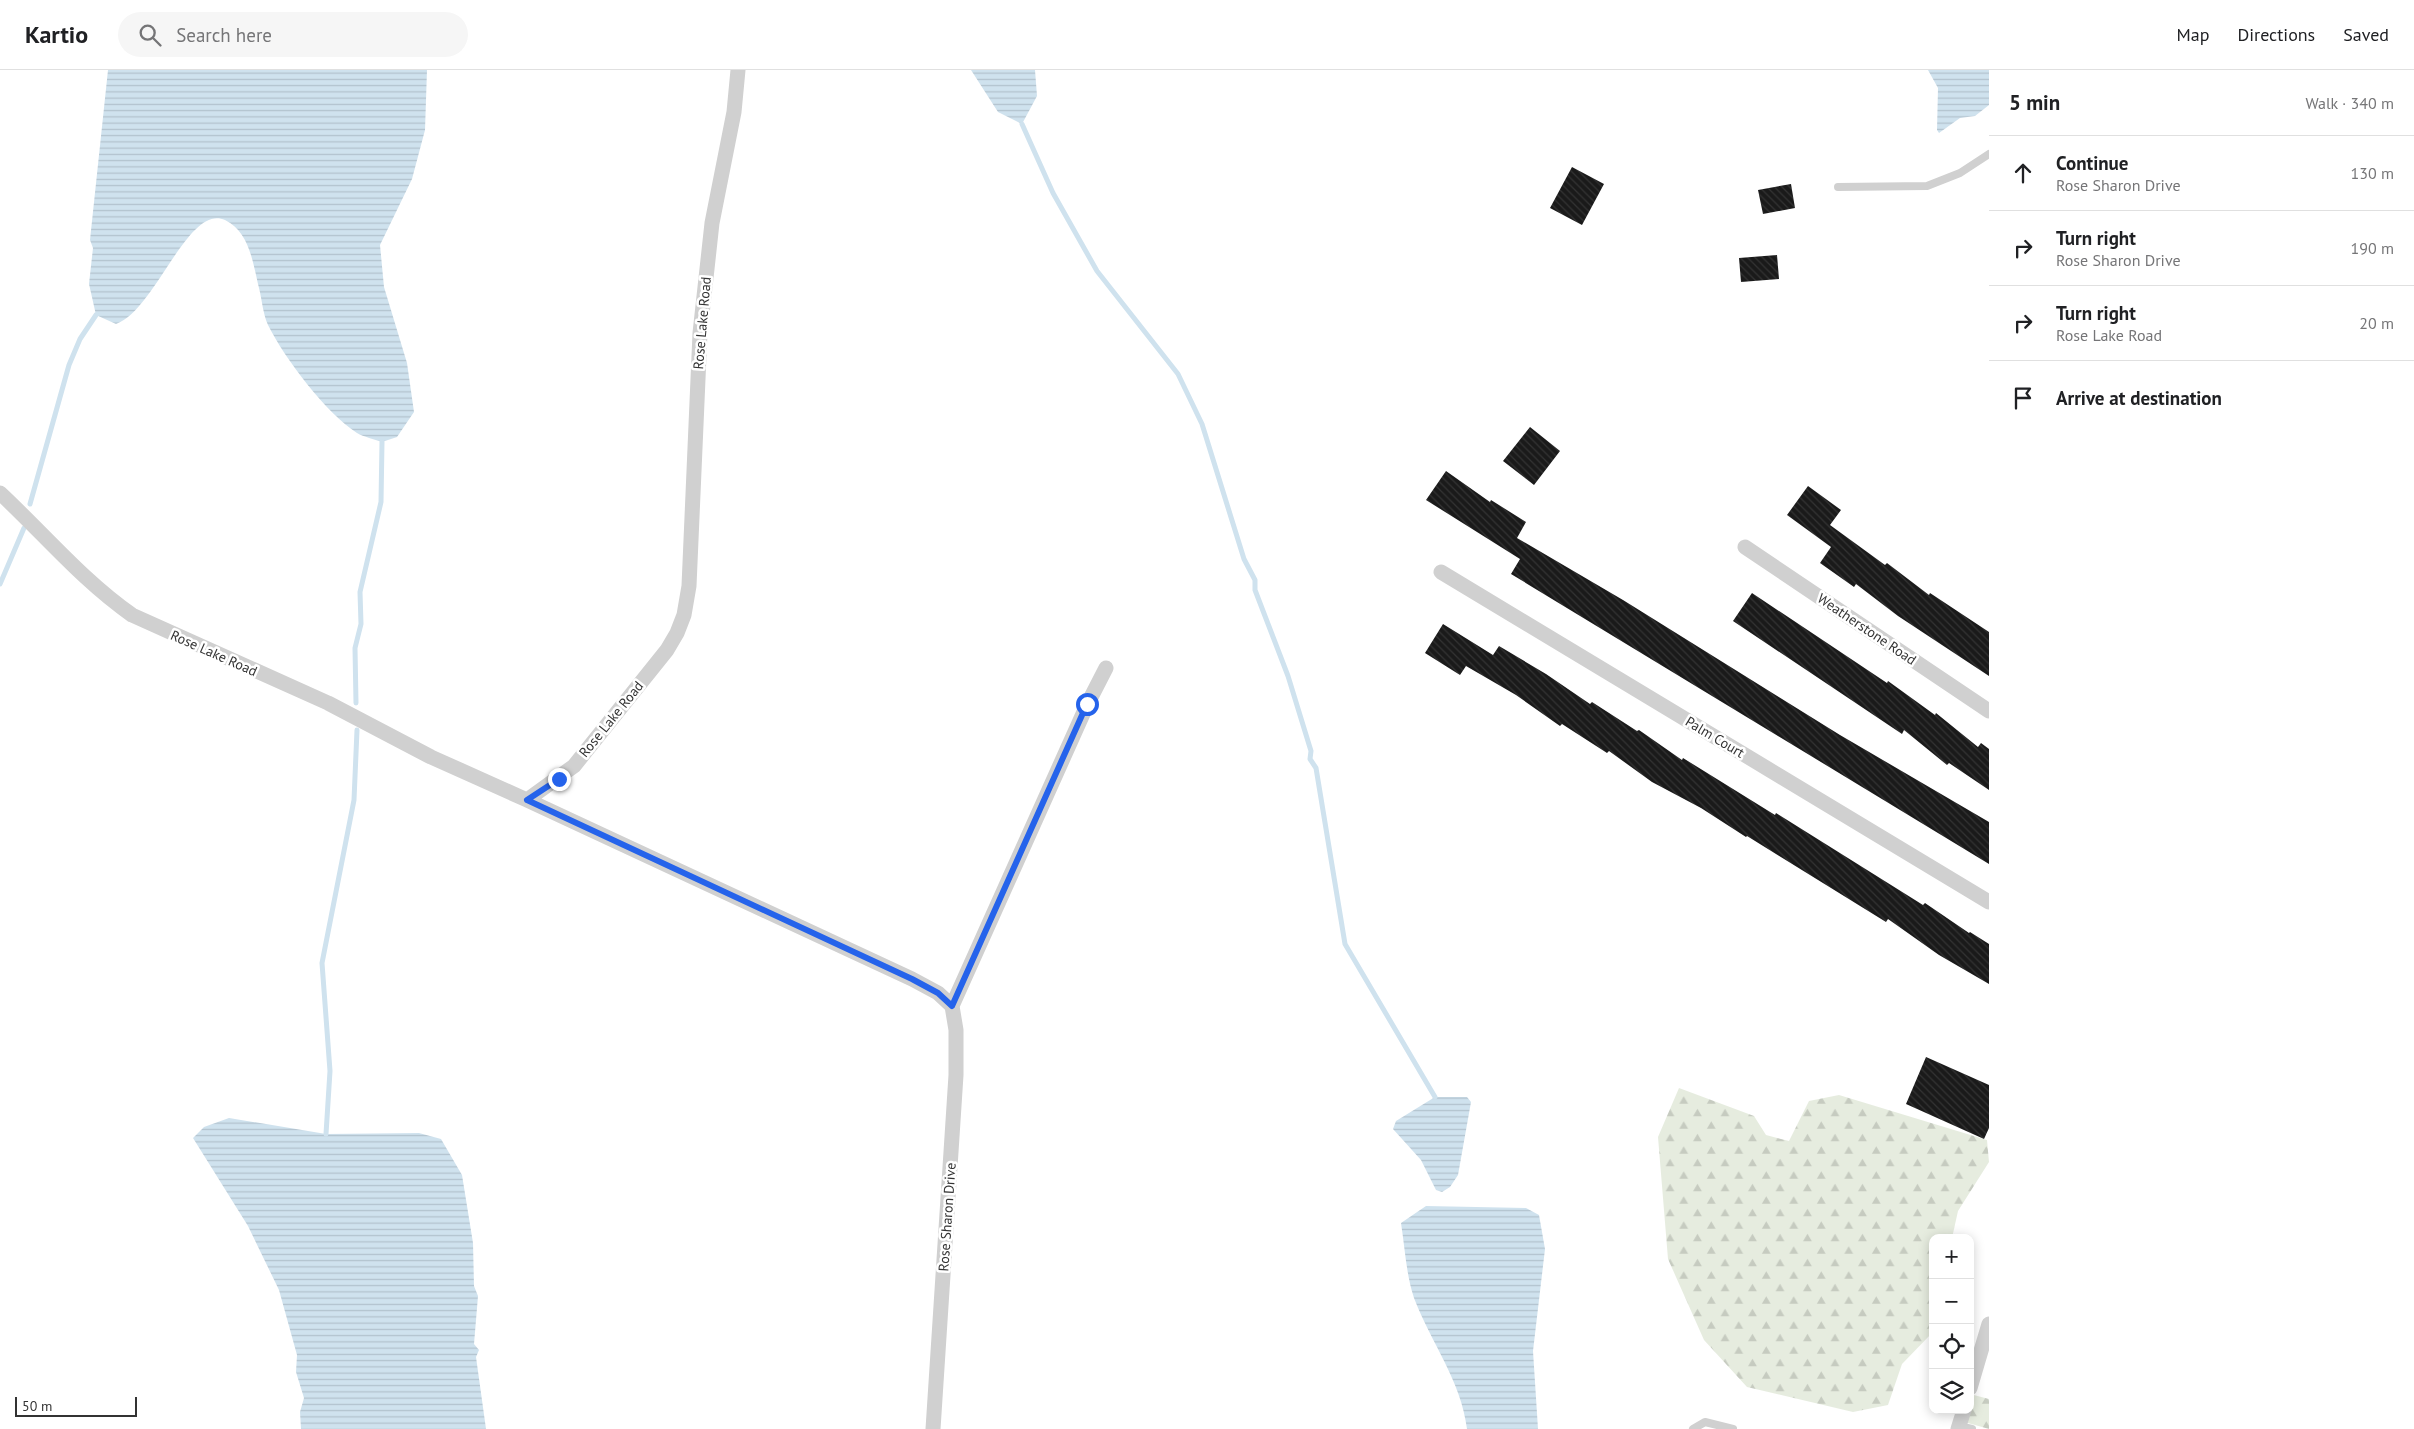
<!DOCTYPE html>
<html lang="en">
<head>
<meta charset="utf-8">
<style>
  body { margin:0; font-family:"PT Sans",sans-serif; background:#f6f6f6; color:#202124 }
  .controls { position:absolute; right:15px; bottom:15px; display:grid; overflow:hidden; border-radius:10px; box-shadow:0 2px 12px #0003 }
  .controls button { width:45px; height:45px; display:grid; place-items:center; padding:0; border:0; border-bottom:1px solid #e0e0e0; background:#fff; color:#202124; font:25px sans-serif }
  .scale { position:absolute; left:15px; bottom:12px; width:122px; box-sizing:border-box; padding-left:5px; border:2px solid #333; border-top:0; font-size:14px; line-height:18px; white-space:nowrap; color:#333; -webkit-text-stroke:4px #fff; paint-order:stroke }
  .stop { position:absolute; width:15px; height:15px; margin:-11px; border:4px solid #2563eb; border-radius:50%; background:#fff }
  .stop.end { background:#2563eb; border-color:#fff; box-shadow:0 1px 5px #0008 }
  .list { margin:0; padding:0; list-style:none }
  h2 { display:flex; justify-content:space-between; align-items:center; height:65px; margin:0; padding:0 20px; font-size:21px }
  h2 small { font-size:16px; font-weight:400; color:#757577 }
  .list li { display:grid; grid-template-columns:32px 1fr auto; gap:15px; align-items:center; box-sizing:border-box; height:75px; padding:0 20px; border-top:1px solid #e0e0e0 }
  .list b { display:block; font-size:19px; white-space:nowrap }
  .list p { margin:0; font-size:16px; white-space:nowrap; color:#757577 }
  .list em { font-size:16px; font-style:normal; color:#757577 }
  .icon { flex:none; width:28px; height:28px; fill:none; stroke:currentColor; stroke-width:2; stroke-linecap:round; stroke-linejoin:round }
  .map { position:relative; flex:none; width:1989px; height:1359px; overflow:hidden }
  header { display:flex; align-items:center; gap:30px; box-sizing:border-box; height:70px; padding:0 25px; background:#fff; border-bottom:1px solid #e0e0e0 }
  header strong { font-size:24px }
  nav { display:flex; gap:28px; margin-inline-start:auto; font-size:18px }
  .search { width:350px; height:45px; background:#f6f6f6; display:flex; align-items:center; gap:12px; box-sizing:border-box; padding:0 18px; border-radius:28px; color:#757577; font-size:19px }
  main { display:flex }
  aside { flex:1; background:#fff }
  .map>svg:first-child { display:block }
</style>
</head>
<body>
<header>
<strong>Kartio</strong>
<div class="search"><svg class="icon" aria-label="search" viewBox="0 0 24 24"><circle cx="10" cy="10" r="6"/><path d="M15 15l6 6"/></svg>Search here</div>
<nav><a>Map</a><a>Directions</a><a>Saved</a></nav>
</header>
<main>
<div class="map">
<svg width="1989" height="1359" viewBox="0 0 1989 1359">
  <defs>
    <pattern id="forest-firs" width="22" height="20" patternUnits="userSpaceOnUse" patternTransform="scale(1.25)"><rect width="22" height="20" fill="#e6ecdf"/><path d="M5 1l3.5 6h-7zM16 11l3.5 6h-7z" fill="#c6cbc0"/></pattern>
    <pattern id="water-rules" width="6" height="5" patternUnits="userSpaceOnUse" patternTransform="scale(1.25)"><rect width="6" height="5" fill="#cfe2ee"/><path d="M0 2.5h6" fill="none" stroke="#b2c2cd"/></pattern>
    <pattern id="building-back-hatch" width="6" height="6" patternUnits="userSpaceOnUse" patternTransform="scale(1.25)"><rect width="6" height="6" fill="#1a1a1a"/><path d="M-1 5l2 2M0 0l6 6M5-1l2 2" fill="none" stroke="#333"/></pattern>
  </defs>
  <rect width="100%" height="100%" fill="#fff"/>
  <path fill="url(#forest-firs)" d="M1679,1018L1754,1046L1766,1065L1789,1071L1809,1031L1839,1025L1987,1070L1989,1092L1958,1141L1952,1168H1933V1262L1902,1294L1888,1335L1853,1342L1747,1317L1704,1270L1668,1189L1658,1067Z
    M1970,1324L1989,1329V1359L1961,1351L1970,1340Z"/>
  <path fill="url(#water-rules)" d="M108,0H427L425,60L412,109L380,175L384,217L407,293L414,342L397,367L382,372C374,369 364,367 357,363C326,343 285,289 268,255C263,244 262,230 259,218C253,194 250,162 225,150C188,133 155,241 116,254L96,245L89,214L93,178L90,170Z
    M971,0H1035L1037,26L1022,54L998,42Z
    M1928,0H1989V35L1975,46L1960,48L1939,63L1937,60L1938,18Z
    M1435,1027H1467L1471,1032L1458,1105L1450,1117L1442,1122L1436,1120L1421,1090L1393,1059L1396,1051Z
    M229,1048L326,1064L419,1063L441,1069L462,1105L473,1173L474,1216L478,1226L474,1274L479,1280L476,1287L486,1359H301L300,1342L304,1328L296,1302L297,1285L279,1220L248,1156L193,1068L204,1057Z
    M1426,1136L1526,1138L1539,1145L1545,1179L1533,1281L1538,1359H1467C1461,1310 1431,1273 1414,1228C1406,1204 1405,1178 1401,1153Z"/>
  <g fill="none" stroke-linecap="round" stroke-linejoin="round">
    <path stroke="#cfe2ee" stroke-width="5" d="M1022,54L1053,123L1097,201L1178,304L1202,354L1244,489L1255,510V520L1288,606L1311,681L1310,689L1316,698L1345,874L1435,1027
      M30,434L69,295L80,269L96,245
      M0,514L24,458
      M356,633L355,578L361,554L360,522L381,432L382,372
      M326,1064L330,1001L322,893L354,730L357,660"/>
  </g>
  <path fill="url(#building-back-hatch)" d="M1572,97L1604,114L1582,155L1550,138Z
    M1791,114L1795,138L1763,144L1758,120Z
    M1777,185L1779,209L1741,212L1739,188Z
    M1530,357L1560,381L1534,415L1503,391Z
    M1446,401L1490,432L1491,430L1526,452L1517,468L1623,530L1840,665L1989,752V794L1511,504L1520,489L1426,430Z
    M1808,416L1841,440L1830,455L1885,495L1887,493L1929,525L1930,523L1989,562V606L1898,546L1856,514L1854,517L1820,493L1831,477L1787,445Z
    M1752,523L1887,613L1888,611L1935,645L1936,643L1978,677L1981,673L1989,679V720L1949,693L1947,695L1904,660L1902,664L1733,551Z
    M1443,554L1493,585L1499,576L1546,604L1590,634L1592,632L1637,661L1639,660L1682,690L1683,688L1775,745L1776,743L1923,835L1925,833L1969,863L1970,862L1989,874V914L1939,885L1888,849L1886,852L1747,766L1746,767L1701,738L1652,712L1609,681L1607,683L1562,654L1560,656L1516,625L1466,596L1460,605L1425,583Z
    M1926,987L1989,1015V1058L1984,1069L1906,1034Z"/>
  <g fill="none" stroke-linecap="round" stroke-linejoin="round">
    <path stroke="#d0d0d0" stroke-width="8" d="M1838,117L1927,116L1960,103L1989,84
      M1959,1356L1972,1359
      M1693,1359L1705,1352L1733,1359"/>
    <path stroke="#d0d0d0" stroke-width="15" d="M0,423C44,464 82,510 132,545L328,633L431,687L527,730L574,696L667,580L677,563L684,545L689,516L700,263L712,153L734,42L738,0
      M1745,477L1989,641
      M1441,502L1989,832
      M527,730L912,909L938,923L952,936
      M1970,1318L1989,1254
      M933,1359L956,1005V960L952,936L1087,635L1106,598
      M1958,1359L1964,1340"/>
  </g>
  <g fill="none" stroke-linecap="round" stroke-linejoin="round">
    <path stroke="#2563eb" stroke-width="6" d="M559,709L527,730L912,909L938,923L952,936L1087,634"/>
  </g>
  <g text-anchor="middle" stroke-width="5" stroke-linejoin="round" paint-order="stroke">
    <g font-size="14" fill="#333" stroke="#fff">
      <text transform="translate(702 253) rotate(-85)" y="5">Rose Lake Road</text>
      <text transform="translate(1867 559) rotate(34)" y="5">Weatherstone Road</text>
      <text transform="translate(214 583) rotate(24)" y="5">Rose Lake Road</text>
      <text transform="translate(611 649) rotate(-51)" y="5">Rose Lake Road</text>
      <text transform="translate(1715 667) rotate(31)" y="5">Palm Court</text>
      <text transform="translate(947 1147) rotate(-86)" y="5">Rose Sharon Drive</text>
    </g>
  </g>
</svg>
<div class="controls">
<button>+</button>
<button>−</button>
<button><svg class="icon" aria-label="locate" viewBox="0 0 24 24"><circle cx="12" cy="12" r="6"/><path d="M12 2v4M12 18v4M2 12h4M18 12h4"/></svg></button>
<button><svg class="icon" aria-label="layers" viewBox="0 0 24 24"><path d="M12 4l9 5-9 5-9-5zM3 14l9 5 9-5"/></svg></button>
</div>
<div class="scale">50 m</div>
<div class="stop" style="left:1087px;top:634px"></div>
<div class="stop end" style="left:559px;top:709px"></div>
</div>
<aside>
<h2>5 min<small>Walk · 340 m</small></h2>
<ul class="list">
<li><svg class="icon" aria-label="ahead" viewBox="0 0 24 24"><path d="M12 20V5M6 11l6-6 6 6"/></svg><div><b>Continue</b><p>Rose Sharon Drive</p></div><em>130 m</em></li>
<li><svg class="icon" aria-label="right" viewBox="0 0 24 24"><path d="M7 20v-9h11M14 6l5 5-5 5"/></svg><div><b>Turn right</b><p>Rose Sharon Drive</p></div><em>190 m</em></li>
<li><svg class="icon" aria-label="right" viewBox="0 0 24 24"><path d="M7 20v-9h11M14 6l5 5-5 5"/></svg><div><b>Turn right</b><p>Rose Lake Road</p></div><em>20 m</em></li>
<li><svg class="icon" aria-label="arrive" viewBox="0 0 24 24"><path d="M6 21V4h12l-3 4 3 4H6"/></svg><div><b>Arrive at destination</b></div></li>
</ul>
</aside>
</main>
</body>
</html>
